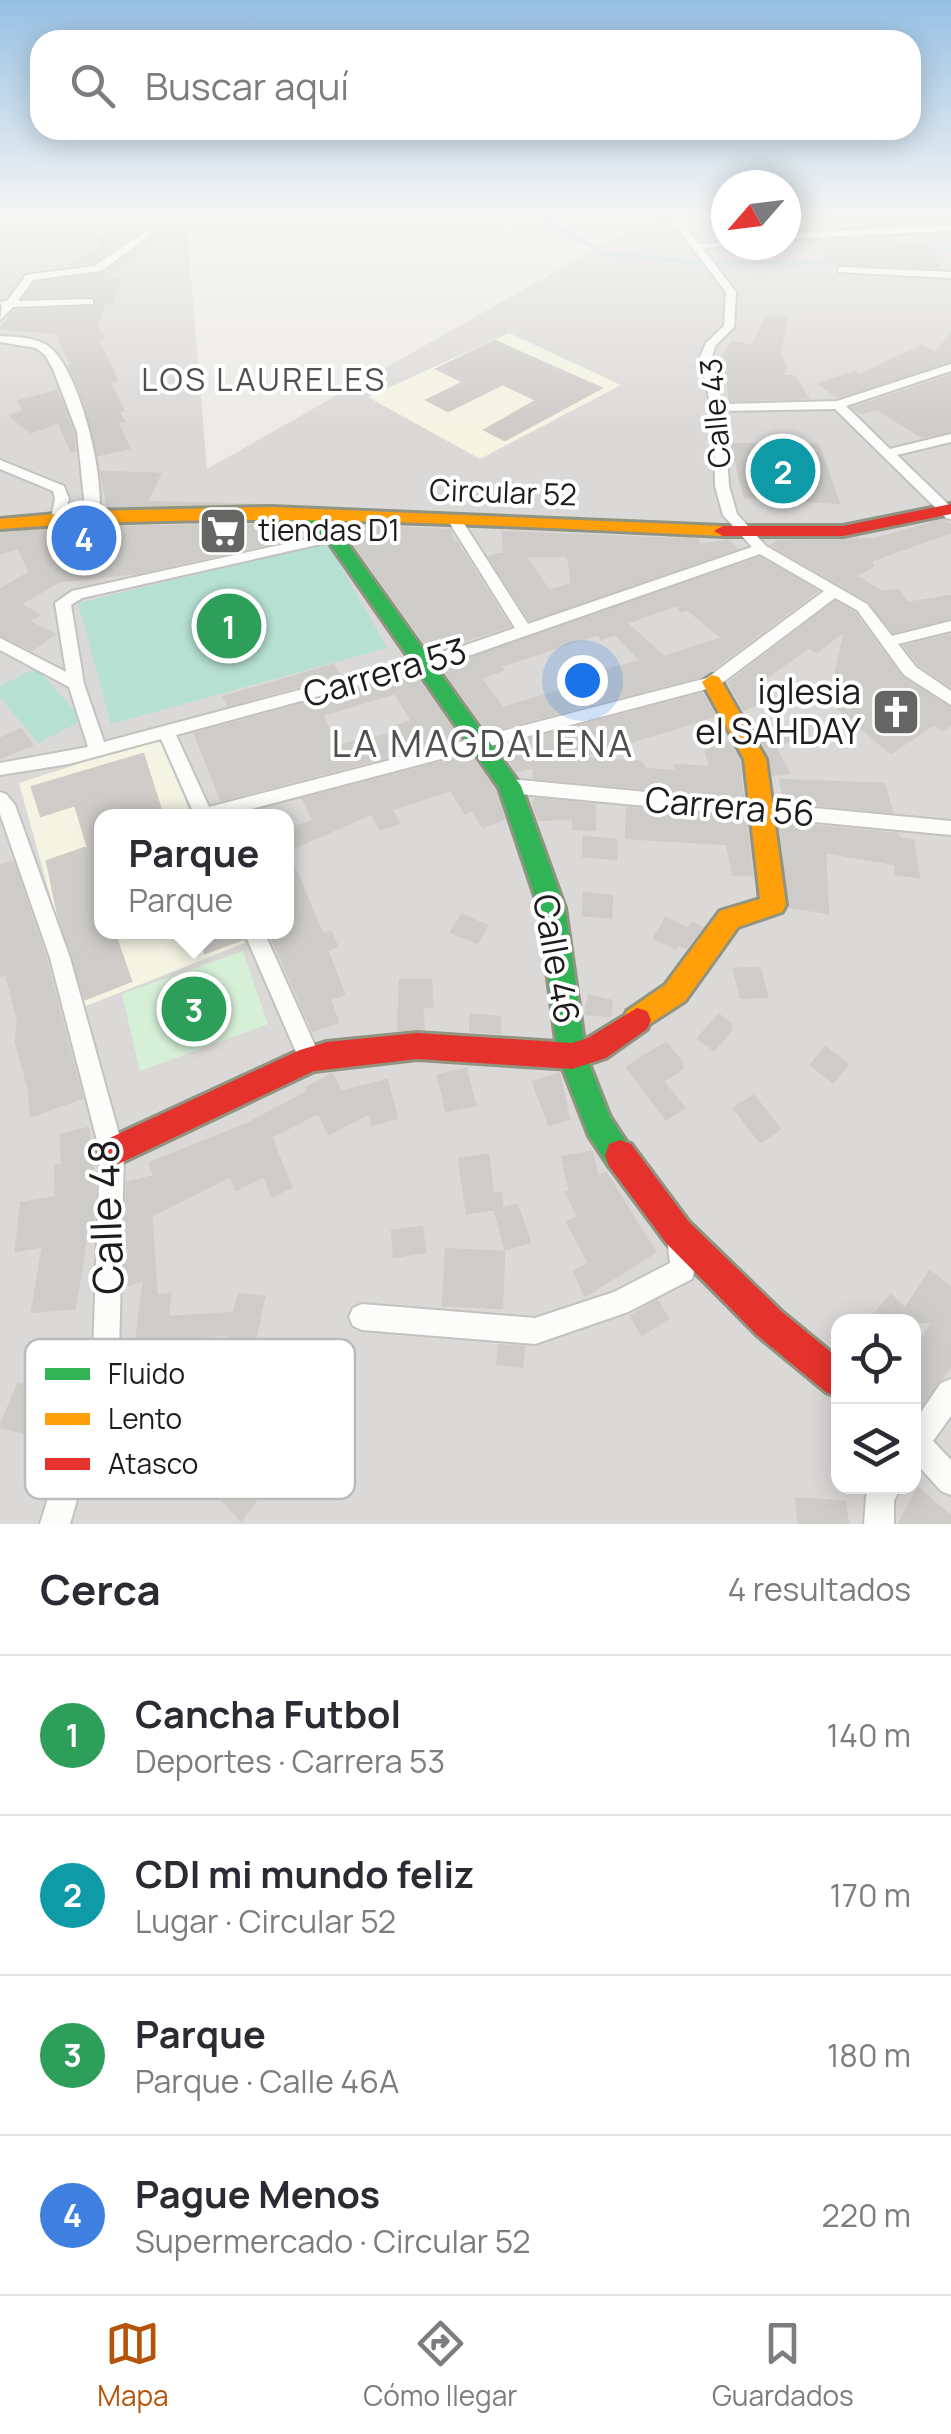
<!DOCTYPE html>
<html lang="es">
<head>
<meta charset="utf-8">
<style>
  body { margin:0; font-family:Manrope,sans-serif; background:#f2f2f3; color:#2b2b33 }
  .controls { position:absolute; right:30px; bottom:30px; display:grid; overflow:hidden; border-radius:20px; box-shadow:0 5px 25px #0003 }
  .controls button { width:90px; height:90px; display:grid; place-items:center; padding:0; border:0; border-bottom:2px solid #e1e1e2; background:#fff; color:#2b2b33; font:50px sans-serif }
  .compass { position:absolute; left:711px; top:170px; width:90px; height:90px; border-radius:50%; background:#fff; box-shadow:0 5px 25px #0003; rotate:242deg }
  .you { position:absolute; left:582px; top:680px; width:35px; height:35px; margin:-25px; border:8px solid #fff; border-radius:50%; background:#1a73e8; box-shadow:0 0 0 15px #1a73e833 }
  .badge { display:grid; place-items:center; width:65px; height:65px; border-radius:50%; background:#b45309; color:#fff; font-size:32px; font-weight:700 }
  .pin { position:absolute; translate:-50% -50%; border:5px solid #fff; box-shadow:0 2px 10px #0006 }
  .popup { position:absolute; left:94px; top:809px; width:200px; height:130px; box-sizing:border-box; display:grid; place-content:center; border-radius:20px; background:#fff; filter:drop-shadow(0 2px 8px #0005); font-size:32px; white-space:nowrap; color:#7c7c81 }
  .popup b { font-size:38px; color:#2b2b33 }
  .popup::after { content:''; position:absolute; left:50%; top:100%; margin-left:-20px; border:20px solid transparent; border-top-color:#fff }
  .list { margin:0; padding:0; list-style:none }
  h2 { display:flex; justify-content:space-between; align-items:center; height:130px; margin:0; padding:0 40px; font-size:42px }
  h2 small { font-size:32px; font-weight:400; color:#7c7c81 }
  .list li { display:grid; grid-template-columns:65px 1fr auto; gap:30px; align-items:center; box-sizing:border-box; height:160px; padding:0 40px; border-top:2px solid #e1e1e2 }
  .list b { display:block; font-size:38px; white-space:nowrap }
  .list p { margin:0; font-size:32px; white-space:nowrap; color:#7c7c81 }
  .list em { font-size:32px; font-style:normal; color:#7c7c81 }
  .icon { flex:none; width:55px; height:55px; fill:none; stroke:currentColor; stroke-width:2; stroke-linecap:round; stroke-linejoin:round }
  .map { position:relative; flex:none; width:951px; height:1524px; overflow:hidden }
  .search { position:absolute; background:#fff; box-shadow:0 5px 25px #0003; left:30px; right:30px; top:30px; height:110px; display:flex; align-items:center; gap:25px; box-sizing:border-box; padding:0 35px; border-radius:30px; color:#7c7c81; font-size:38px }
  .sheet { height:770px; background:#fff }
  nav { display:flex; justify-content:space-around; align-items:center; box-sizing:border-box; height:140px; border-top:2px solid #e1e1e2; background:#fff; font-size:28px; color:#7c7c81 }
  nav a { display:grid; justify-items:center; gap:5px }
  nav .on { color:#b45309 }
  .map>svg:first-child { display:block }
</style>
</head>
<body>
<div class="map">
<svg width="951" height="1524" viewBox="0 0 951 1524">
  <rect width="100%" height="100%" fill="#eceae6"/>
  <path fill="#dbd9d7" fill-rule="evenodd" d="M655,215H726V245H786V215H951V1524H0V233L186,220L207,469ZM101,816H286V932H101ZM838,1322H914V1486H838Z"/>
  <path fill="#f3f4e2" d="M509,333L621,385L480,459L368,397Z
    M159,738L192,816H101V932H240L245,943L81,1008L19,783Z"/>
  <path fill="#d6f0d8" d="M243,951L268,1024L140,1071L122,994Z"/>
  <path fill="#b5e0d2" d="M327,542L387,648L111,724L78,603Z
    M36,668L83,720L38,743L0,697V686Z"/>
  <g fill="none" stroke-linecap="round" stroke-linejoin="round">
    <path stroke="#bcd2dc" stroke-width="4" d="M540,215L602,253L706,263
      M922,251L951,249
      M716,263H818L831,252"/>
  </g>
  <path fill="#ceccc9" stroke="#cfccc8" stroke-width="2.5" fill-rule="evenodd" d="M131,230L139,231L93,262L71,265L103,246L98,238L118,241Z
    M153,233L160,234L105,279L121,280L111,303H104L96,327L104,338L97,339L114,372L116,381L110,382L123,410L118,411L124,421L117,422L129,448L98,455L85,404L69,366H72L57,333L0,328L15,311L96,307V298L90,295L25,297L35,284L103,274L151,239Z
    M893,238L898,243L925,244L940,268L826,264L825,250L811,242Z
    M767,316L787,318L779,355L786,366L783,375L794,377L808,398L730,400L726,370L718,367L732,342L752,346Z
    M951,334V361L838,397L819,384L855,372L860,375L922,346L936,353Z
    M495,341L546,364L601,388L505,440L485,430L537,400L503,384L448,411L427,400L464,382L437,369Z
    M951,375V431L922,437L877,409L861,413L853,408Z
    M57,391L73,433L75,450L71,451L59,422L31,432L10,416L24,411L19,401Z
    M731,444L818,445L839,503L745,497Z
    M101,472L160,474L147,502L260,505L108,507Z
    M943,520L951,526V532L870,561L873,566L856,576L882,592L898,590L907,603L951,596V618L893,632L869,601L772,545L777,541L875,539Z
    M297,524L293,538L137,573L60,581L20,604L39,615L28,621L54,634L32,650L0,634V590L30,572L18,548L0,553V534L58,528Z
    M353,526L450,530L453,542L457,543L509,626L431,651L351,540Z
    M503,532L698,540L699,545L729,541L736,549L530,620L489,557L504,553ZM525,556H568L572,584L549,591Z
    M760,558L817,591L704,675L488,731L442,667ZM676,605L681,611L687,609L723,638L664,657L626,623ZM597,634L602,639L615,634L641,661L602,671L606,677L503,708L480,678L503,670L500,666Z
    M835,602L854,613L902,678L951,709V725L942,730L934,724L891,753L831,702L851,693L834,682L845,630L817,652L808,647L757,685L771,696L744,710L729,683Z
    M951,635V686L919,664L905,646Z
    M333,665L340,675L228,705L224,697Z
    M414,674L459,738L221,800L195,734ZM395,693L412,721L399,725L402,732L336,746L322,715Z
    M702,694L715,716L577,758L641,762L645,769L676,771L675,765L710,767L704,744L730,743L739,760L743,797L534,778L533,767L517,771L500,747Z
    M781,724L790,742L773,744L789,773L773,775L770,757L753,727Z
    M21,729L32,745L0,758V739Z
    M143,754L163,816H102V932H114L131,981L85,999L58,914L47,861L88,847L75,805L41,816L32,787Z
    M470,755L495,791L504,819L483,827L472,810L465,813L451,790L391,809L399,823L380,829L372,813L295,847L287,829L314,821L303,799Z
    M780,780L884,784L892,812L785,801Z
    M536,799L595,805V830L573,829V818L539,820L533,802Z
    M627,808L746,819L752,875H733L727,844L626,838Z
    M780,823L898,834L900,839L913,840L919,877L896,874L895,864L825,852L828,913L790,907Z
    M584,837L616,840V859L583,856Z
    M286,848L323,935L331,932L337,946L327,950L344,994L330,999L338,1022L313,1031L270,934L286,932Z
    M13,862L46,959L82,1098L31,1116L29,1090L16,1042L18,1020L6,974L0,976V866Z
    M584,893L612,896L611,918L583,915Z
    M462,915L487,926L477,943L451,932Z
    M666,918L688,929L692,923L702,927L686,948L678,944L676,948L654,938Z
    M198,932H240L243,939L205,953Z
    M760,968L767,997L741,998L734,969Z
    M400,980H431L432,1007H422L424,1029L398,1030Z
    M589,996L612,1001L610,1016L585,1014Z
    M471,1015L500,1017V1033L470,1031Z
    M719,1015L731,1024V1030L714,1050L698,1038Z
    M666,1043L682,1062V1069L663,1081L684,1108L666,1119L627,1067Z
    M825,1047L848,1064L833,1082L811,1065Z
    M466,1069L475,1105L446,1111L438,1075Z
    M332,1074L341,1092L387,1080L397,1118L372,1125L369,1113L329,1134L318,1113L271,1137L291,1187L272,1196L264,1176L236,1190L231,1176L151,1216L157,1296L170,1294L168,1317L234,1313L239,1294L264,1297L254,1346L228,1343L230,1334L163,1340L161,1369L195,1398L199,1393L222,1412L189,1460L163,1438L148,1451L153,1458L125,1489L98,1457L124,1428L132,1437L170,1386L118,1393L122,1359L134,1357L144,1280L124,1286L127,1183L154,1176L150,1163L245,1125L308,1092L306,1088Z
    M559,1074L569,1119L549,1125L533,1082Z
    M754,1096L780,1129L760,1142L734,1108Z
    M88,1128L95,1192L93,1238L86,1239L75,1308L32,1312L43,1246L16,1251L21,1203L56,1197L55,1166L62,1164L61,1135Z
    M592,1152L598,1177L606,1173L655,1252L585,1296L574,1271L589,1263L567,1222L578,1217L566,1192L570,1191L562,1157Z
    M488,1155L493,1193H501L502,1208L467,1213L459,1159Z
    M517,1205L530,1242L505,1249L495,1210Z
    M422,1227L425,1252L394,1257L392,1231Z
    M446,1249L504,1252L502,1308L443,1305Z
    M930,1271L951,1288V1366L914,1416V1350L933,1322H867L891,1295L905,1309Z
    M657,1301L668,1318L642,1335L631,1316Z
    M499,1345L524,1347L522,1367L497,1364Z
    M251,1349L290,1365L277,1396L237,1379Z
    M18,1384L61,1394L44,1437L0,1427Z
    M233,1450L268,1485L241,1520L207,1484Z
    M918,1488L951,1517V1524H899Z
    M796,1498L845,1502L848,1524H799Z"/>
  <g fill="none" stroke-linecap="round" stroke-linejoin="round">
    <g stroke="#c3c2c0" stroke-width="4">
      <path id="street" d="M679,215H687L684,224L699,244L726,241V245H730L703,249L736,292L734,327L715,346L712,357L722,404L837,401L951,364V371L846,406L890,449L951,434V442L897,455L951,507V519L946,518L835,409L724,411L729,486L737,514L766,546L867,604L892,636L951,621V631L898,644L916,667L951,691V705L904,675L857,610L835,598L718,686L225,816H195L161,739L69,764L0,775V763L88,747L69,687L0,650V638L66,672L55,603L72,591L334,533L341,537L334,541L82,598L71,605L84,684L104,742L460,647L515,628L449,522L451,519H461L528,624L752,547L723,515L715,486L714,421L700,357L706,343L724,326L726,292L674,224ZM760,554L824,591L707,678L209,807L176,735L471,655Z
        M951,225V231L786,239V233Z
        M146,231L149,232V236L101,271L33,280L18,301L89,299L93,300V304L13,307L0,320L2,307L0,302L7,301L26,275L94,266Z
        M842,267L951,272V278L838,272V268Z
        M0,336C17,337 39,337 52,349C81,377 107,482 98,520L93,521L86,517L77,432L53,369L45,355L36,348L0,342Z
        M0,460L64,486L69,499L63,521H53L51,518L55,499L53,491L0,469Z
        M510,779L951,821V835L510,793L504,791L501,786L504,781Z
        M0,792L6,794L15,805L70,958L124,1152L119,1354L70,1524H40L93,1354L100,1152L50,958L0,814Z
        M244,932H264L321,1059L318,1066L310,1069L302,1066Z
        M679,1226L688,1229C694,1244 698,1264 692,1279L628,1312L535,1344L362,1330L353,1326L349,1317L353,1308L362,1304L535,1318L614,1292L670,1263L667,1238L670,1229Z
        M951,1379V1416L933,1441L951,1460V1495L941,1491L914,1461V1422L941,1383Z
        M870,1486H901L894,1501V1524H864L866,1497Z"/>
    </g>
    <g stroke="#919480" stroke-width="6">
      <path id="fast" d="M303,509L340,533L521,786L565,908L586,1056L610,1117L635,1155L631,1166L620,1170L609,1166L589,1136L558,1056L539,908L499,788L328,541L297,518V510Z"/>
    </g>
    <g stroke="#919480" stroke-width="6">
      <path id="slow" d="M271,507L723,526L732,531L723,536C481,525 242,510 0,529V519L90,511Z
        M712,675L719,677L766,759L786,905L782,912L738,927L685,1001L637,1032L627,1029L623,1020L627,1011L665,985L720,911L760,899L744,759L702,682Z"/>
    </g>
    <g stroke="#919480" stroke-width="6">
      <path id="jam" d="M951,504V514L843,536H723L714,531L723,526H843Z
        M637,1008L647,1011L651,1020L647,1029L606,1058L572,1069L417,1059L314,1071L112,1167L101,1162L97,1152L101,1142L300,1050L327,1042L417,1033L572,1043L588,1038Z
        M620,1140L631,1144L689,1222L781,1311L838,1358V1397L826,1392L757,1335L667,1244L609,1166L605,1155L609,1144Z"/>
    </g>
    <use href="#street" fill="#fcfcfb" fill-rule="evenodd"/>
    <use href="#fast" fill="#30b455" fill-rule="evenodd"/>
    <use href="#slow" fill="#ff9f0a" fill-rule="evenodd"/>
    <use href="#jam" fill="#e5322d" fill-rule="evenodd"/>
  </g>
  <linearGradient id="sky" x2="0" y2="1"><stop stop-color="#96c0e3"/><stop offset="0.5" stop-color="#f6f6f4"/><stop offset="1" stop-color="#f6f6f4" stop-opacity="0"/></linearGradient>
  <rect width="951" height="428" fill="url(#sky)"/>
  <defs>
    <g id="supermarket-square" transform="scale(2.5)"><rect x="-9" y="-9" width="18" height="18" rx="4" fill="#656563" stroke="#fff"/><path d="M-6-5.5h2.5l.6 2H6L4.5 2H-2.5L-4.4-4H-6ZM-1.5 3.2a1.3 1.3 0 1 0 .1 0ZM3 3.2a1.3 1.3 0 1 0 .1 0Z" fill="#fff"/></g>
    <g id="church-square" transform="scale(2.5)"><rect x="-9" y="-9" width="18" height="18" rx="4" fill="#656563" stroke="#fff"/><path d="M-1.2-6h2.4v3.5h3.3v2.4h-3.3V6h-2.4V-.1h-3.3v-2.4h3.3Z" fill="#fff"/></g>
  </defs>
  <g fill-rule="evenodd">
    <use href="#supermarket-square" x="223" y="531"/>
    <use href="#church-square" x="896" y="712"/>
  </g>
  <g text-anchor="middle" stroke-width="8" stroke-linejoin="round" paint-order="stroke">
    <g font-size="30" fill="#1d1d1d" stroke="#fff">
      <text transform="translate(716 413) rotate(-95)" y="10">Calle 43</text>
      <text transform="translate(503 493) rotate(2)" y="10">Circular 52</text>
    </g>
    <g font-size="30" fill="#1d1d1d" stroke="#fff" text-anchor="start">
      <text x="258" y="541">tiendas D1</text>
    </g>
    <g font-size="32" letter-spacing="2.5" fill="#505050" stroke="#fff">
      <text x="264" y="391">LOS LAURELES</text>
    </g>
    <g font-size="35" fill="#1d1d1d" stroke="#fff">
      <text transform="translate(385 673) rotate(-16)" y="12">Carrera 53</text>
      <text transform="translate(730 807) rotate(5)" y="12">Carrera 56</text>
      <text transform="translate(556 959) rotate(80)" y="12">Calle 46</text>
    </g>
    <g font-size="35" fill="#1d1d1d" stroke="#fff" text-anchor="end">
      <text x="861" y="704">iglesia<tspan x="861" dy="40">el SAHDAY</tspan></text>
    </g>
    <g font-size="38" letter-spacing="2.5" fill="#505050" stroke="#fff">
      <text x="483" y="757">LA MAGDALENA</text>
    </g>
    <g font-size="42" fill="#1d1d1d" stroke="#fff">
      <text transform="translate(106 1217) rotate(-92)" y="15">Calle 48</text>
    </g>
  </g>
  <rect x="25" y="1339" width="330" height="160" rx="15" fill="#fff" stroke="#bbb" stroke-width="2.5"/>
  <rect x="45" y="1368" width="45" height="12" fill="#30b455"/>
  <rect x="45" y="1413" width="45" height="12" fill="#ff9f0a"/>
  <rect x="45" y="1458" width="45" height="12" fill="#e5322d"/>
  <g font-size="28" fill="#1d1d1d">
    <text x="108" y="1384">Fluido</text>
    <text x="108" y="1429">Lento</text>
    <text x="108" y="1474">Atasco</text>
  </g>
</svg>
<div class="controls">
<button><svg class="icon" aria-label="locate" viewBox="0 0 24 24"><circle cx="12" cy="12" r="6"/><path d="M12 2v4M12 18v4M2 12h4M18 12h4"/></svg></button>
<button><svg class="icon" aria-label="layers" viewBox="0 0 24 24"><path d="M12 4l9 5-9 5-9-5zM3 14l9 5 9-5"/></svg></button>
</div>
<svg class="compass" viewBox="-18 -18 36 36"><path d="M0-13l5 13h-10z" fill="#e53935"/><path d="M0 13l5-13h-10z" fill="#7c7c81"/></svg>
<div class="you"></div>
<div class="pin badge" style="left:229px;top:626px;background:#2e9e5b">1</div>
<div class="pin badge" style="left:783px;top:471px;background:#0f9aa8">2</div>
<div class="pin badge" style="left:194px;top:1009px;background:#2e9e5b">3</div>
<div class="popup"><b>Parque</b>Parque</div>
<div class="pin badge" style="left:84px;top:538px;background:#3f7fe0">4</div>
<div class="search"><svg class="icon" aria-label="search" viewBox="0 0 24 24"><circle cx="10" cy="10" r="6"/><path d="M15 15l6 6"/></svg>Buscar aquí</div>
</div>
<section class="sheet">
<h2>Cerca<small>4 resultados</small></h2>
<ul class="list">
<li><span class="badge" style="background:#2e9e5b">1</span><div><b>Cancha Futbol</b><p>Deportes · Carrera 53</p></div><em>140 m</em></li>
<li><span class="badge" style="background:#0f9aa8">2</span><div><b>CDI mi mundo feliz</b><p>Lugar · Circular 52</p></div><em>170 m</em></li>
<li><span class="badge" style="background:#2e9e5b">3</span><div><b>Parque</b><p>Parque · Calle 46A</p></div><em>180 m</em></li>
<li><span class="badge" style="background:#3f7fe0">4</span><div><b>Pague Menos</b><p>Supermercado · Circular 52</p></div><em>220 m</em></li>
</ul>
</section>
<nav>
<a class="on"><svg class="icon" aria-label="map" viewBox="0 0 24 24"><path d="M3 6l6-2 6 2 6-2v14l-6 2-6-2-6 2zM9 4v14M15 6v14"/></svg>Mapa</a>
<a><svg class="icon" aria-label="directions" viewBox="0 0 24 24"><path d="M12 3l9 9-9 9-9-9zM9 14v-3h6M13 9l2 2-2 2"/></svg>Cómo llegar</a>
<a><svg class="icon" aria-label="saved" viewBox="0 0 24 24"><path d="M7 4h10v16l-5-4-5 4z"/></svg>Guardados</a>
</nav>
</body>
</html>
